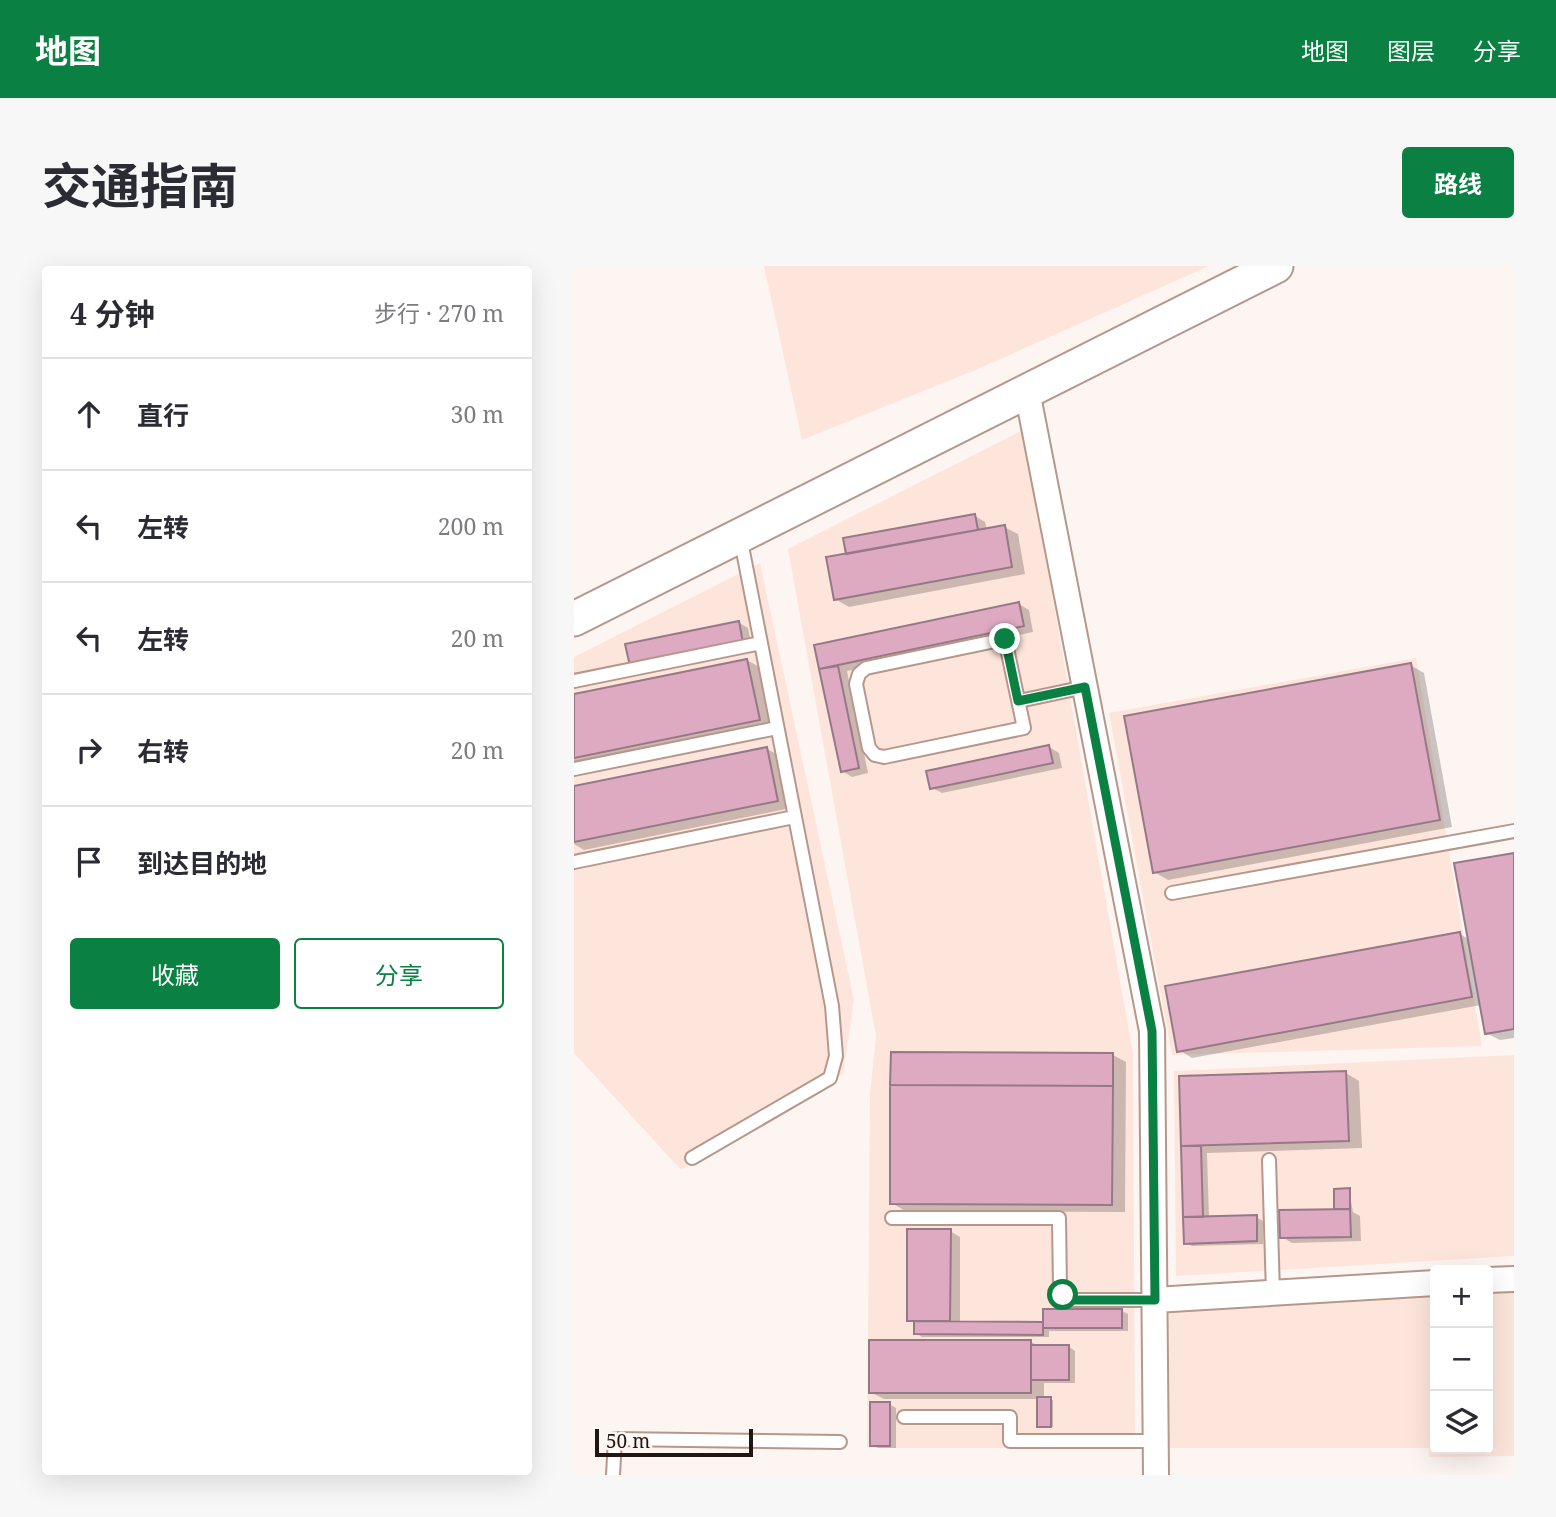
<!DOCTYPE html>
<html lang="zh">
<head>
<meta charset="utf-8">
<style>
  body { margin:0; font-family:"Noto Serif","Noto Sans SC",serif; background:#f7f7f7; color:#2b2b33 }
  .controls { position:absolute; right:21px; bottom:21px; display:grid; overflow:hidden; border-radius:7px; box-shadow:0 7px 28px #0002 }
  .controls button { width:63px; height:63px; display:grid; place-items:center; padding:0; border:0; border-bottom:2px solid #e1e1e2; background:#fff; color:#2b2b33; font:35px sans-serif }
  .scale { position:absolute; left:21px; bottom:18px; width:158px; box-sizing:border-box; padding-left:7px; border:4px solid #211612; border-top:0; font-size:19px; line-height:24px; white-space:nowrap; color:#211612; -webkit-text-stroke:5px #fcf5f2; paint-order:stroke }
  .stop { position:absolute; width:21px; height:21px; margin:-16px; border:5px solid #0b8043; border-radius:50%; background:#fff }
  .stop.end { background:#0b8043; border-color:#fff; box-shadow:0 2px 7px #0008 }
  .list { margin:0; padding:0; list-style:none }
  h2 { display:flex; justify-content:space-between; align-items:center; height:91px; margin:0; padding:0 28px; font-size:30px }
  h2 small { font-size:23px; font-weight:400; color:#7c7c81 }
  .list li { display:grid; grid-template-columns:46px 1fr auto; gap:21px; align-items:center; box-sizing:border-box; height:112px; padding:0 28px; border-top:2px solid #e1e1e2 }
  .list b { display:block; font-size:26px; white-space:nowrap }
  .list em { font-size:23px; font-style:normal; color:#7c7c81 }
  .actions { display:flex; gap:14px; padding:21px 28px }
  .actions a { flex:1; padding:16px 0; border:2px solid #0b8043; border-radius:7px; text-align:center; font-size:24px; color:#0b8043 }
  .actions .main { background:#0b8043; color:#fff }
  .icon { flex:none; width:38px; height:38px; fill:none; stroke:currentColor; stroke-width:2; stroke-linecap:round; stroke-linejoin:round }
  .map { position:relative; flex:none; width:940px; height:1209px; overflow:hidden; border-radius:7px }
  header { display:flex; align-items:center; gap:42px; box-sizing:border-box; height:98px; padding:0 35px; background:#0b8043; color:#fff }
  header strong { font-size:33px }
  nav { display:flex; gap:38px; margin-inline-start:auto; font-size:24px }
  .intro { display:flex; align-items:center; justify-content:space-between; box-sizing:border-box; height:168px; padding:0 42px }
  h1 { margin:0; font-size:49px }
  .button { padding:18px 32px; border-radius:7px; background:#0b8043; color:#fff; font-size:24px; font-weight:700 }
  main { display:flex; gap:42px; padding:0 42px }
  aside { flex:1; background:#fff; border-radius:7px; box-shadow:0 7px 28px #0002 }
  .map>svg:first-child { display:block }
</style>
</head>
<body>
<header>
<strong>地图</strong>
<nav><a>地图</a><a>图层</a><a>分享</a></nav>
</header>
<div class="intro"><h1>交通指南</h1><a class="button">路线</a></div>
<main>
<aside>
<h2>4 分钟<small>步行 · 270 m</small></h2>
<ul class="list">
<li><svg class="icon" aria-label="ahead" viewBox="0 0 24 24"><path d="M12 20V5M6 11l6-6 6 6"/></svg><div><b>直行</b></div><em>30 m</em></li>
<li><svg class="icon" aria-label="left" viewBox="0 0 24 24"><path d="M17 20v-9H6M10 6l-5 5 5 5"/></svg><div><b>左转</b></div><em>200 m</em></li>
<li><svg class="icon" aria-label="left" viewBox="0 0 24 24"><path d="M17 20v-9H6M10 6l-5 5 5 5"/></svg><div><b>左转</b></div><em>20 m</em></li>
<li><svg class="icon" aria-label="right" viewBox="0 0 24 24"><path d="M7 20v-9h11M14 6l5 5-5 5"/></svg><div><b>右转</b></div><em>20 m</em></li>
<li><svg class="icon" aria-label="arrive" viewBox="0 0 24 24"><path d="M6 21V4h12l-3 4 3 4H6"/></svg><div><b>到达目的地</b></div></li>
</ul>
<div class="actions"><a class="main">收藏</a><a>分享</a></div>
</aside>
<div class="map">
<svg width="940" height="1209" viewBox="0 0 940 1209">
  <rect width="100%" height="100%" fill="#fcf5f2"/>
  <path fill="#fee5dc" d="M190,0H635L404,103L228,174Z
    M449,164L559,788L561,1182H293L296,829L302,770L214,283Z
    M186,297L280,734L269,808L107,904L0,787V391Z
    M842,392L908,780L598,789L535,447Z
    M940,789V990L602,1010L600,805Z
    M940,1026V1190L855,1191V1182H593L595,1043L861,1030V1183H914V1028Z"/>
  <path fill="#0003" d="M401,250L411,256L413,264L430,261L444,268L451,308L275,341L261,333L274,289Z
    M445,338L455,344L459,366L273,405L294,507L278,511L268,505L242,380Z
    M164,356L174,362L178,382L172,383Z
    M173,394L187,402L199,461L0,501V429Z
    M836,399L850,407L878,561L594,614L580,606Z
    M475,481L485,487L488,502L368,527L358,522Z
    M193,483L206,490L217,542L10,584L0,578V522Z
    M940,589V772L926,774L912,767L907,739L618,792L605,784L886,668L896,674Z
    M539,789L552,796L551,946L331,945L318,937Z
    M772,807L785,815L788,882L633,887L635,952L682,951L689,955V978L618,980L612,977L615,882L609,879Z
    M775,924L779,946L786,950L787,975L718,977L708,971L766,945L762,942Z
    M376,965L386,971V1057H471L548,1045L554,1048V1065H475V1071H348L342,1067V1058L335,1054Z
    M296,1076H457L467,1081H495L501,1085V1117H470V1133L479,1134V1161L465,1160V1133H310L296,1126Z
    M315,1138L322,1142V1182H304L298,1179Z"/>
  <path fill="#ddaac2" stroke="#967986" stroke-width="2" d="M401,248L404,264L272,288L269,272Z
    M431,259L438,301L260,334L252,291Z
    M445,336L450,360L245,403L240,379Z
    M165,355L169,377L56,400L51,378Z
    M173,393L186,454L0,492V428Z
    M837,397L866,554L579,607L550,450Z
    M264,400L285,502L267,506L245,403Z
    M475,479L479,497L356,523L352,505Z
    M193,481L204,535L0,576V520Z
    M940,587V763L911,768L880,597Z
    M886,666L898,731L603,786L591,720Z
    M317,786L539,787V820L316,819Z
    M772,805L775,875L607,880L605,810Z
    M316,819L539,820L538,939L316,938Z
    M607,880H627L629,951H609Z
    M776,922V943H760V923Z
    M776,943L777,971L706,972L705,944Z
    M683,949V975L610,978L609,951Z
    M333,963H377L376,1055H333Z
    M469,1043H548V1062H469Z
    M340,1055L469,1056V1069L340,1068Z
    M295,1074H457V1127H295Z
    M457,1079H495V1114H457Z
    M463,1131H477V1161H463Z
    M296,1136H316V1180H296Z"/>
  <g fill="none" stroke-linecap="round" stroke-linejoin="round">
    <g stroke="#b6978c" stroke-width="16">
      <path id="lane" d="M431,373L450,462L310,491L301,489L295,482L282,418L285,408L292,402Z
        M0,415L187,377
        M445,435L511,421
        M0,503L203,462
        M0,596L220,551
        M598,627L940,565
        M118,892L256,812L262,790L258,740L166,270
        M695,894L699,1027
        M318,952H485L486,1022L489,1029L499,1034H581
        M330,1151H436V1175H582
        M39,1209L41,1173L266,1176"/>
    </g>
    <g stroke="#b6978c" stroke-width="28">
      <path id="street" d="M453,125L578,765L582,1209
        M914,1014L940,1013
        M581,1034L861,1017"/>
    </g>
    <g stroke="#b6978c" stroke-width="37">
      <path id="secondary" d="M0,353L702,0"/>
    </g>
    <use href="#lane" stroke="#fff" stroke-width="12"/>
    <use href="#street" stroke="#fff" stroke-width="24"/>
    <use href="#secondary" stroke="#fff" stroke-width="33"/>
  </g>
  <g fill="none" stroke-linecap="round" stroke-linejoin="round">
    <path stroke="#0b8043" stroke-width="9" d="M431,373L444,435L511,421L578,765L581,1034H499L489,1029"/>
  </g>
</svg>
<div class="controls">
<button>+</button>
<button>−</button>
<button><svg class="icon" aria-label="layers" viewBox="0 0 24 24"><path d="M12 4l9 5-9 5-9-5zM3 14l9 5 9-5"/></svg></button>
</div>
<div class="scale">50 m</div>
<div class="stop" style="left:489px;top:1029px"></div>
<div class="stop end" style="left:431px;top:373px"></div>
</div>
</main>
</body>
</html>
